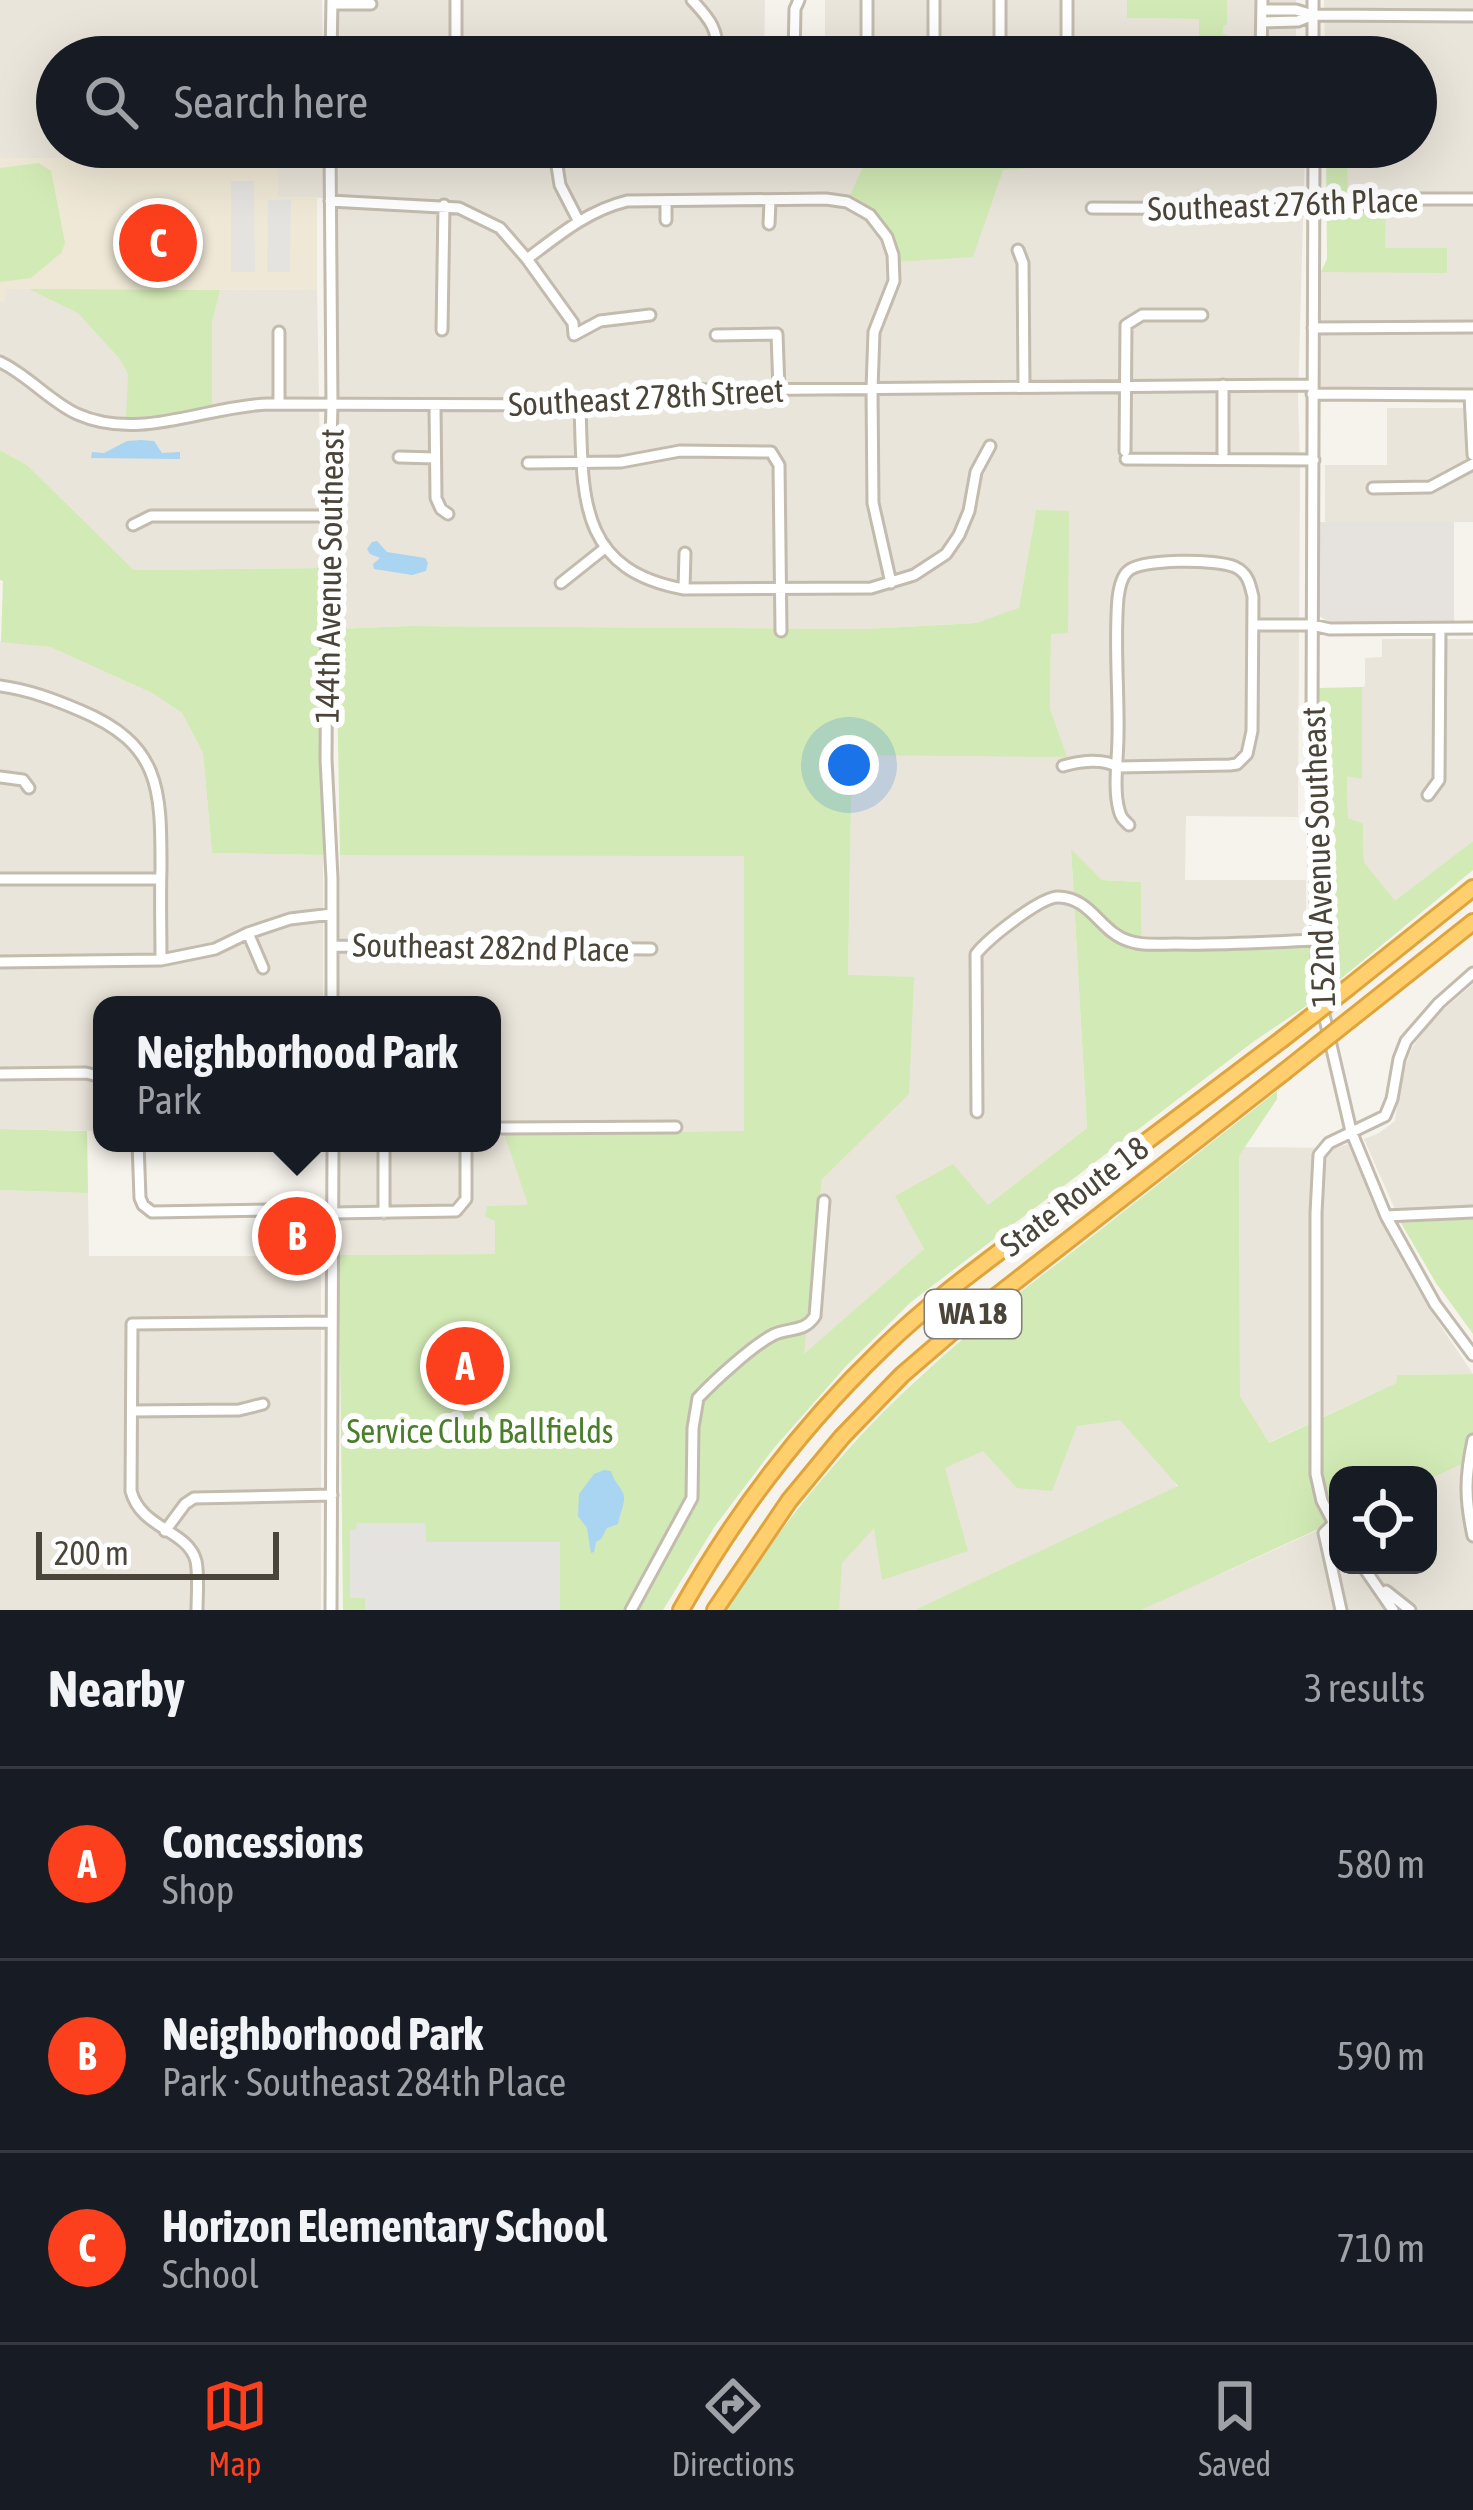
<!DOCTYPE html>
<html lang="en">
<head>
<meta charset="utf-8">
<style>
  body { margin:0; font-family:"Asap Condensed",sans-serif; background:#242831; color:#f1f3f6 }
  .controls { position:absolute; right:36px; bottom:36px; display:grid; overflow:hidden; border-radius:24px; box-shadow:0 12px 48px #0002 }
  .controls button { width:108px; height:108px; display:grid; place-items:center; padding:0; border:0; border-bottom:3px solid #363941; background:#171b24; color:#f1f3f6; font:60px sans-serif }
  .scale { position:absolute; left:36px; bottom:30px; width:243px; box-sizing:border-box; padding-left:12px; border:6px solid #4b4439; border-top:0; font-size:33px; line-height:42px; white-space:nowrap; color:#4b4439; -webkit-text-stroke:9px #fff; paint-order:stroke }
  .you { position:absolute; left:849px; top:765px; width:42px; height:42px; margin:-30px; border:9px solid #fff; border-radius:50%; background:#1a73e8; box-shadow:0 0 0 18px #1a73e833 }
  .badge { display:grid; place-items:center; width:78px; height:78px; border-radius:50%; background:#fc3f1d; color:#fff; font-size:39px; font-weight:700 }
  .pin { position:absolute; translate:-50% -50%; border:6px solid #fff; box-shadow:0 3px 12px #0006 }
  .popup { position:absolute; left:93px; top:996px; width:408px; height:156px; box-sizing:border-box; display:grid; place-content:center; border-radius:24px; background:#171b24; filter:drop-shadow(0 3px 9px #0005); font-size:39px; white-space:nowrap; color:#9ea1a6 }
  .popup b { font-size:45px; color:#f1f3f6 }
  .popup::after { content:''; position:absolute; left:50%; top:100%; margin-left:-24px; border:24px solid transparent; border-top-color:#171b24 }
  .list { margin:0; padding:0; list-style:none }
  h2 { display:flex; justify-content:space-between; align-items:center; height:156px; margin:0; padding:0 48px; font-size:51px }
  h2 small { font-size:39px; font-weight:400; color:#9ea1a6 }
  .list li { display:grid; grid-template-columns:78px 1fr auto; gap:36px; align-items:center; box-sizing:border-box; height:192px; padding:0 48px; border-top:3px solid #363941 }
  .list b { display:block; font-size:45px; white-space:nowrap }
  .list p { margin:0; font-size:39px; white-space:nowrap; color:#9ea1a6 }
  .list em { font-size:39px; font-style:normal; color:#9ea1a6 }
  .icon { flex:none; width:66px; height:66px; fill:none; stroke:currentColor; stroke-width:2; stroke-linecap:round; stroke-linejoin:round }
  .map { position:relative; flex:none; width:1473px; height:1610px; overflow:hidden }
  .search { position:absolute; background:#171b24; box-shadow:0 12px 48px #0002; left:36px; right:36px; top:36px; height:132px; display:flex; align-items:center; gap:30px; box-sizing:border-box; padding:0 42px; border-radius:66px; color:#9ea1a6; font-size:45px }
  .sheet { height:732px; background:#171b24 }
  nav { display:flex; justify-content:space-around; align-items:center; box-sizing:border-box; height:168px; border-top:3px solid #363941; background:#171b24; font-size:33px; color:#9ea1a6 }
  nav a { display:grid; justify-items:center; gap:6px }
  nav .on { color:#fc3f1d }
  .map>svg:first-child { display:block }
</style>
</head>
<body>
<div class="map">
<svg width="1473" height="1610" viewBox="0 0 1473 1610">
  <rect width="100%" height="100%" fill="#f6f3ec"/>
  <path fill="#eae5da" d="M0,0H322L323,57H57V147H323L324,198L278,197L277,159L0,158Z
    M338,0H765L764,57H338Z
    M825,0H1127L1128,18L1200,19L1199,57H825Z
    M1227,0H1296V57H1237L1236,40L1223,34V25L1227,23Z
    M1324,0H1473V390L1320,391L1321,272H1447V248H1385L1347,198V148H1326L1416,147V57H1325Z
    M337,147H1305L1298,400L1300,464L1298,817L1186,816L1185,880H1306V936L1142,937L1141,882L1102,880L1071,851L1087,1128L988,1205L896,1196L924,1249L803,1356L822,1178L909,1093L848,975L852,754L1050,709L1051,633L1068,632L1036,510L1019,609L976,623L866,629L409,626L336,629Z
    M5,289L317,290L322,568L134,570L27,465L0,450V302H5Z
    M1387,408H1473V522L1325,523V465H1387Z
    M1382,639H1473V841L1395,902L1364,862L1363,823L1348,818L1347,775L1362,778V687L1365,686V658L1382,657Z
    M0,641L50,647L152,693L182,713L203,753L212,853L323,855V1005H102V1131L0,1129Z
    M340,855H744V1131L505,1133L545,1254L339,1255V1143H492V1005H339Z
    M1473,984V1219L1401,1223L1364,1139L1379,1133L1395,1121L1401,1076L1412,1048L1432,1020Z
    M1348,1144L1398,1254L1426,1304L1473,1374L1397,1375L1396,1383L1268,1443L1240,1396L1239,1156L1243,1147L1336,1148Z
    M0,1190L88,1193L89,1256H321V1610H0Z
    M1121,1364L1173,1479L1221,1574L1338,1521V1565H1428V1480L1473,1459V1610H837L823,1524Z"/>
  <path fill="#e6e2dd" d="M1319,522H1454V622H1331L1322,618L1319,615Z"/>
  <path fill="#efe8d6" d="M0,158L278,159V197H317V290L6,289L5,302H0Z"/>
  <path fill="#d2eab5" d="M1127,0H1227V24L1223,26V33L1236,40L1237,57H1199V19L1127,18Z
    M872,147L1071,148V165L1003,170L973,257L894,262L882,228L847,202Z
    M1326,148H1347L1348,197L1386,193L1385,248H1447V273L1321,272L1327,259Z
    M39,163L51,171L65,243L61,253L31,278L0,282V168Z
    M29,289L220,290L212,322V404L181,413L126,418L128,374L120,359L78,313Z
    M0,450L27,465L134,570L322,568L323,855L212,853L203,753L182,713L152,693L50,647L1,642L3,581L0,580Z
    M1036,510L1069,511L1068,633L1051,634L1050,709L1067,757L852,755L848,975L914,977L909,1094L822,1179L804,1354L924,1249L895,1196L953,1164L988,1205L1087,1128L1071,849L1102,880L1141,882L1142,950L1310,947L1312,1002L1253,1042L911,1302L847,1365L774,1448L715,1526L663,1610H343L339,1255L495,1254V1221L485,1216L487,1206L528,1205L504,1133L744,1131V856L340,855L336,629L409,626L866,629L976,623L1019,608Z
    M1362,687V779L1347,776L1348,818L1363,823L1364,862L1395,901L1473,841V870L1327,990L1323,925L1319,688Z
    M1277,1091V1099L1239,1156L1240,1396L1269,1443L1396,1383L1397,1375L1473,1374V1459L1428,1480V1475H1338V1520L1141,1610H915L1178,1486L1120,1420L1077,1426L1052,1491L1017,1488L983,1451L945,1468L968,1551L882,1580L874,1528L842,1563L839,1610H725C781,1526 844,1446 919,1378C968,1332 1022,1291 1075,1250C1142,1197 1210,1144 1277,1091Z
    M0,1129L87,1131L88,1193L0,1190Z
    M316,1215L324,1221L326,1247H270L269,1219Z
    M1473,1219V1334L1436,1283L1401,1223Z"/>
  <path fill="#e5e3e0" d="M231,181H254L255,272H231Z
    M268,200H291L290,272H267Z
    M357,1523H425L426,1542H560V1610H365V1598H350V1530H356Z"/>
  <path fill="#a9d4f2" d="M141,440L154,441L162,453L180,452V459L91,458L92,452L104,453L127,441Z
    M377,541L387,552L425,558L428,563L426,571L412,575L374,569L373,564L380,558L370,554L367,549L372,542Z
    M604,1470L611,1471C614,1482 619,1484 623,1493C627,1501 619,1515 618,1524L607,1528L601,1539L596,1542L594,1552L591,1553L587,1528L578,1516L579,1494L594,1474Z"/>
  <g fill="none" stroke-linecap="round" stroke-linejoin="round">
    <g stroke="#c2bbae" stroke-width="15">
      <path id="minor" d="M456,0V57
        M692,0C710,19 719,30 717,57
        M934,0V57
        M1000,0V57
        M1067,0V57
        M1313,0V57
        M332,4H371
        M1263,10H1296L1313,15L1473,16
        M1263,22L1298,21L1313,15
        M1152,56V57
        M331,57L332,0
        M794,57L795,9L799,0
        M867,57V0
        M1261,57L1262,0
        M330,147L332,404L327,608L326,759L332,878V1005
        M554,147L560,185L578,220
        M1314,147L1312,720L1318,989L1351,1131L1386,1216L1435,1304L1473,1355
        M330,201L459,208L500,228L527,259C559,235 587,211 627,201L826,199L847,202L870,215L887,237L893,255L894,281L874,332L872,389L873,503L891,583
        M666,201V220
        M1092,208L1314,209L1407,199H1473
        M769,224L770,201
        M1018,250L1023,263L1024,387
        M527,259L573,323L574,335L600,321L650,315
        M1313,328L1473,327
        M442,330L444,205
        M716,335L777,334L779,389
        M0,362C28,375 49,401 77,414C140,442 205,406 268,404L580,405L690,390L1312,385
        M1223,385V453
        M1312,394L1473,395
        M1470,395L1473,455
        M279,404V332
        M580,405C583,493 576,570 684,589L871,588L914,575L946,554L959,535L969,511L976,472L990,446
        M435,406L436,498L441,509L448,514
        M1125,451L1126,325L1142,315H1202
        M399,457L435,458
        M1126,459L1314,460
        M528,463L621,462L680,451L771,452L779,465L781,631
        M1373,488L1430,487L1473,464
        M133,525L151,516H331
        M561,583L605,548
        M684,589L685,553
        M1253,625H1312L1330,629L1473,628
        M0,686C29,690 53,699 79,710C161,744 161,789 161,868C160,898 161,929 161,960
        M1063,766C1080,761 1103,758 1118,767L1230,765L1237,764L1247,754L1252,731L1253,597C1250,584 1248,573 1235,567C1218,559 1139,558 1127,572C1121,578 1119,590 1118,598C1114,643 1119,691 1118,736C1118,759 1113,788 1119,810C1121,818 1123,819 1129,825
        M0,777L23,780L29,788
        M1428,795L1439,780L1440,630
        M0,879H160
        M248,933L263,968
        M332,946L651,949
        M0,962L161,960L215,949L248,933L290,919L332,914
        M0,1074L86,1073L102,1077
        M977,1112L976,954C988,939 1041,896 1059,897C1091,898 1101,933 1129,941C1143,946 1160,944 1175,944C1222,945 1269,942 1315,940
        M492,1128L676,1127
        M138,1143L140,1198L143,1205L152,1212L332,1209
        M384,1149V1213
        M332,1213L456,1211L466,1199V1143
        M1386,1216L1473,1212
        M132,1411L239,1410L263,1404
        M1473,1440C1465,1477 1465,1499 1473,1536
        M1333,1524L1324,1533L1341,1610
        M165,1531L185,1504L194,1498L332,1495
        M1338,1531L1322,1501L1316,1474V1213L1319,1155L1329,1143L1385,1116L1392,1099L1399,1059L1406,1041L1439,1003L1473,973
        M1362,1565L1393,1610
        M1386,1591L1410,1610
        M197,1610C197,1595 199,1576 196,1561C188,1530 141,1529 131,1491L132,1324L332,1322
        M331,1610L333,1143
        M631,1610L692,1498L693,1428L698,1398C714,1381 752,1346 773,1335C789,1327 804,1333 815,1316L824,1201"/>
    </g>
    <g stroke="#e0a43c" stroke-width="20">
      <path id="highway" d="M1349,987L1473,888
        M1352,1018L1473,922
        M681,1610C735,1514 802,1426 882,1349C932,1300 990,1259 1046,1217C1124,1158 1203,1099 1281,1040
        M715,1610L789,1501L842,1437L902,1375L966,1320L1284,1072"/>
    </g>
    <use href="#minor" stroke="#fff" stroke-width="9"/>
    <use href="#highway" stroke="#ffcf6e" stroke-width="14"/>
    <g stroke="#e0a43c" stroke-width="20" stroke-linecap="butt">
      <path id="highway-bridge" d="M1281,1040L1349,987
        M1284,1072L1352,1018"/>
    </g>
    <use href="#highway-bridge" stroke="#ffcf6e" stroke-width="14"/>
  </g>
  <g text-anchor="middle" stroke-width="12" stroke-linejoin="round" paint-order="stroke">
    <rect fill="#fff" stroke="#817c74" stroke-width="3" x="925" y="1290" width="96" height="48" rx="9"/>
    <g font-size="30" font-weight="bold" fill="#4b4439">
      <text x="973" y="1324">WA 18</text>
    </g>
    <g font-size="33" fill="#4b4439" stroke="#fff">
      <text transform="translate(1283 204) rotate(-2)" y="12">Southeast 276th Place</text>
      <text transform="translate(646 397) rotate(-3)" y="12">Southeast 278th Street</text>
      <text transform="translate(329 576) rotate(-89)" y="12">144th Avenue Southeast</text>
      <text transform="translate(1318 857) rotate(-92)" y="12">152nd Avenue Southeast</text>
      <text transform="translate(491 947) rotate(1)" y="12">Southeast 282nd Place</text>
      <text transform="translate(1074 1196) rotate(-37)" y="12">State Route 18</text>
    </g>
    <g font-size="33" fill="#4a7f2a" stroke="#fff">
      <text x="480" y="1443">Service Club Ballfields</text>
    </g>
  </g>
</svg>
<div class="controls">
<button><svg class="icon" aria-label="locate" viewBox="0 0 24 24"><circle cx="12" cy="12" r="6"/><path d="M12 2v4M12 18v4M2 12h4M18 12h4"/></svg></button>
</div>
<div class="scale">200 m</div>
<div class="you"></div>
<div class="pin badge" style="left:465px;top:1366px">A</div>
<div class="pin badge" style="left:297px;top:1236px">B</div>
<div class="popup"><b>Neighborhood Park</b>Park</div>
<div class="pin badge" style="left:158px;top:243px">C</div>
<div class="search"><svg class="icon" aria-label="search" viewBox="0 0 24 24"><circle cx="10" cy="10" r="6"/><path d="M15 15l6 6"/></svg>Search here</div>
</div>
<section class="sheet">
<h2>Nearby<small>3 results</small></h2>
<ul class="list">
<li><span class="badge">A</span><div><b>Concessions</b><p>Shop</p></div><em>580 m</em></li>
<li><span class="badge">B</span><div><b>Neighborhood Park</b><p>Park · Southeast 284th Place</p></div><em>590 m</em></li>
<li><span class="badge">C</span><div><b>Horizon Elementary School</b><p>School</p></div><em>710 m</em></li>
</ul>
</section>
<nav>
<a class="on"><svg class="icon" aria-label="map" viewBox="0 0 24 24"><path d="M3 6l6-2 6 2 6-2v14l-6 2-6-2-6 2zM9 4v14M15 6v14"/></svg>Map</a>
<a><svg class="icon" aria-label="directions" viewBox="0 0 24 24"><path d="M12 3l9 9-9 9-9-9zM9 14v-3h6M13 9l2 2-2 2"/></svg>Directions</a>
<a><svg class="icon" aria-label="saved" viewBox="0 0 24 24"><path d="M7 4h10v16l-5-4-5 4z"/></svg>Saved</a>
</nav>
</body>
</html>
